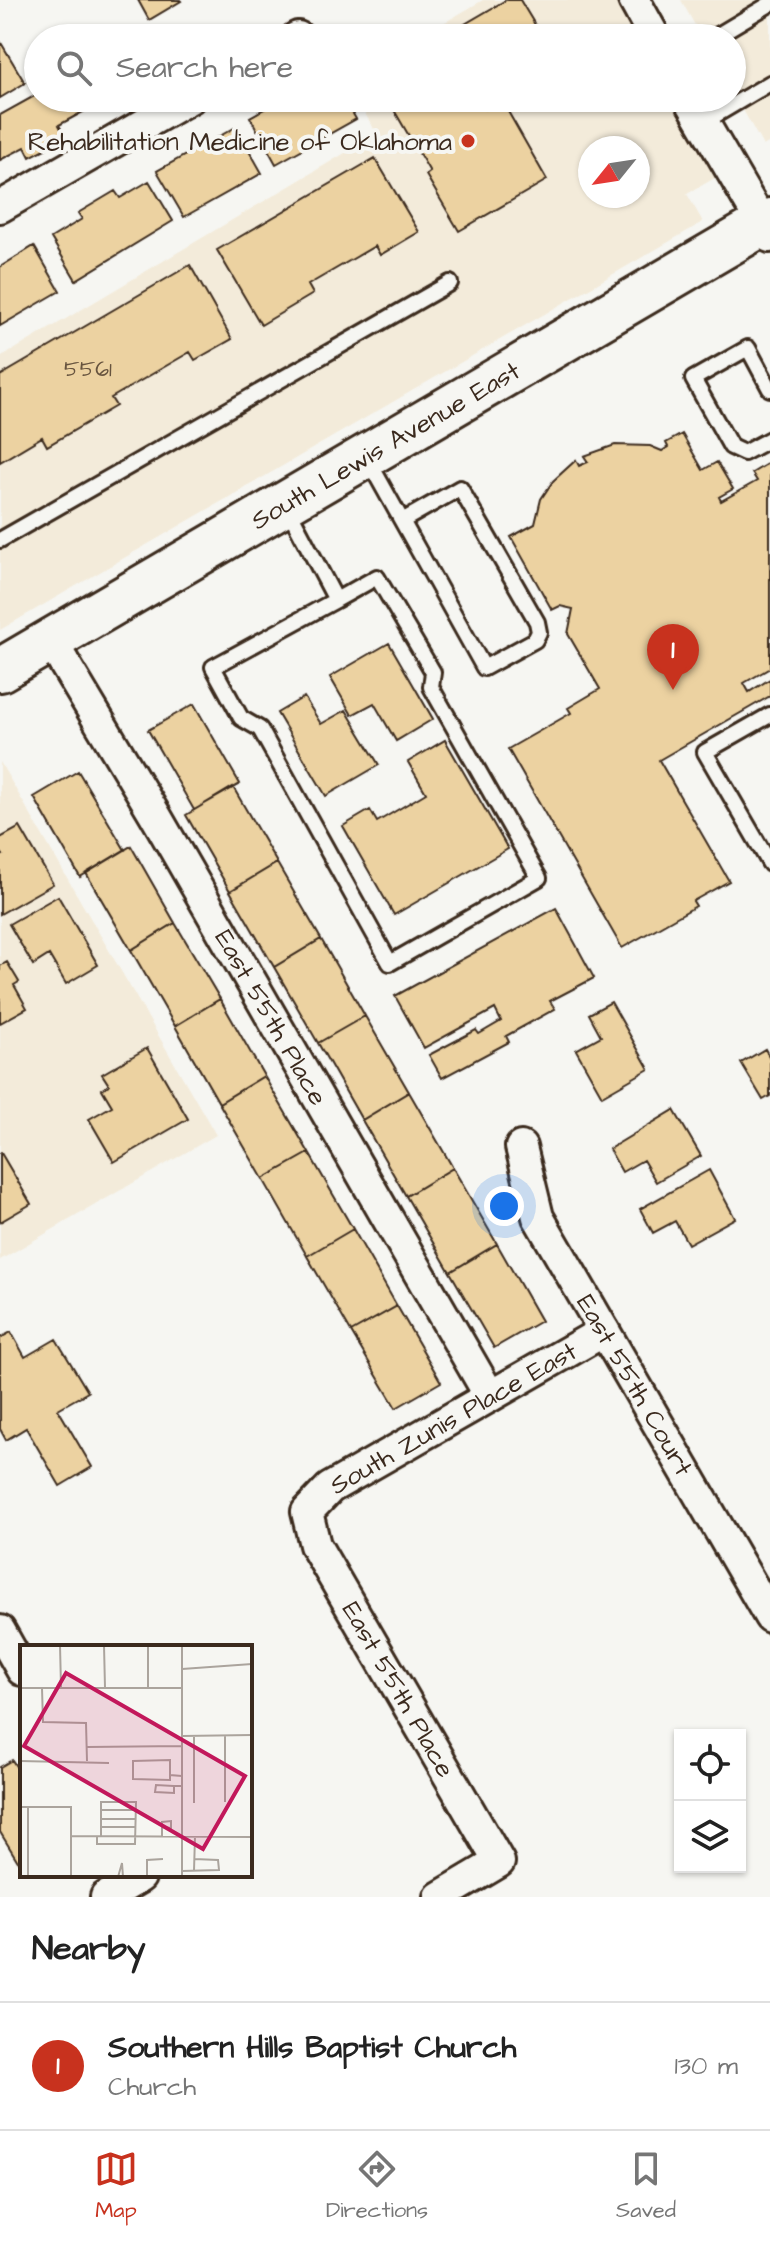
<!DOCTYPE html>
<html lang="en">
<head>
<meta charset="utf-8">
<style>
  body { margin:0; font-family:"Architects Daughter",sans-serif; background:#f2f2f2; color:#222 }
  .controls { position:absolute; right:24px; bottom:24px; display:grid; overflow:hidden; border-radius:0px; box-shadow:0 2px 6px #0004 }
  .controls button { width:72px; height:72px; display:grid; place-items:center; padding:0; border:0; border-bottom:2px solid #e0e0e0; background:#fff; color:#222; font:40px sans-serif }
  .compass { position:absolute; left:578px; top:136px; width:72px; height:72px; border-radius:50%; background:#fff; box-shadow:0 2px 6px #0004; rotate:240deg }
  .you { position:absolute; left:504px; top:1206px; width:28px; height:28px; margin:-20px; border:6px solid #fff; border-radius:50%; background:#1a73e8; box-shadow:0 0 0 12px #1a73e833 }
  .badge { display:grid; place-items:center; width:52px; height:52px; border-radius:50%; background:#c8321e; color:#fff; font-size:26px; font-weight:700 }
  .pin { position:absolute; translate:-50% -66px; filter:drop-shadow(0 2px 4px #0008) }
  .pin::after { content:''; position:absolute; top:42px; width:28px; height:24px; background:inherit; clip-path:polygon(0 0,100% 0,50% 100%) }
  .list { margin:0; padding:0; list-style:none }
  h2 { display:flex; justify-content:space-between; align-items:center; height:104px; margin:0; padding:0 32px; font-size:34px }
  h2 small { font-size:26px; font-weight:400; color:#767676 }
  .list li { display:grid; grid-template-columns:52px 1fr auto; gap:24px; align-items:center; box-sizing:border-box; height:128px; padding:0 32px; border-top:2px solid #e0e0e0 }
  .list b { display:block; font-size:30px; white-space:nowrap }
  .list p { margin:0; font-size:26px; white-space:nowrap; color:#767676 }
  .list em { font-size:26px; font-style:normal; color:#767676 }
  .icon { flex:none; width:44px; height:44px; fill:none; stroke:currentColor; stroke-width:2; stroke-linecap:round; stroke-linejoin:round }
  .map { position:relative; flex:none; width:770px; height:1897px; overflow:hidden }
  .search { position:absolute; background:#fff; box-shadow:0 2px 6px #0004; left:24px; right:24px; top:24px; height:88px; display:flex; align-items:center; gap:20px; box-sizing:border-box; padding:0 28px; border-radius:44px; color:#767676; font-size:30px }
  .sheet { height:232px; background:#fff }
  nav { display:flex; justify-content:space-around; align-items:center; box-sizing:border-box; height:112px; border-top:2px solid #e0e0e0; background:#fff; font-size:22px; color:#767676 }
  nav a { display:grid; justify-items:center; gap:4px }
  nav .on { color:#c8321e }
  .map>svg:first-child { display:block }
</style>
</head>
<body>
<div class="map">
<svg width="770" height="1897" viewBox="0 0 770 1897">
  <rect width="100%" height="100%" fill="#f6f6f2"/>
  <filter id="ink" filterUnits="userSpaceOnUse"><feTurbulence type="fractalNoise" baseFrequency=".0125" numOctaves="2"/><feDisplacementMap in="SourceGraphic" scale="16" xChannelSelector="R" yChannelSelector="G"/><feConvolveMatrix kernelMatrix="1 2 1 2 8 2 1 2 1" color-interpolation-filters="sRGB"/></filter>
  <g filter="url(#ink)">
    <path fill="#f3ebda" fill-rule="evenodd" d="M483,0H618L640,38H418Z
      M681,0H770V142L763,146L732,90V38H702Z
      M356,98H675L720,175L687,194L703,222L0,630V358L377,134ZM590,148H638V196H590Z
      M0,762L216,1135L0,1260Z"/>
    <path fill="#ecd2a1" stroke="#3b2a1e" stroke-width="2" d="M138,0H180L181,1L149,20Z
      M506,0H520L543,38H441Z
      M0,41L25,83L0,98Z
      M38,94V98H87L92,107L59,125L66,138L30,157L25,147L0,160V115Z
      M284,98H344L356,119L276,164L250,117Z
      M387,98H480L486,109L502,101L547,180L459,231L426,175L430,172Z
      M236,127L262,173L184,217L157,171Z
      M375,158L419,232L380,255L375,246L308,285L313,294L261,325L217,250Z
      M149,181L173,221L76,280L51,238L82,219L78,213L115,191L120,198Z
      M34,246L60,291L0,326V267Z
      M190,265L232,339L195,360L190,352L111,398L116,406L47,446L42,437L0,462V376Z
      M682,434L703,470L717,462L733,489L719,497L721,501L757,481L752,473L770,462V668L744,683L749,692L770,679V696L659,760L729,881L693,901L696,906L622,948L508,749L571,713L568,708L600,689L568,634L573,609L560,606L552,610L511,537L535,524L541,499L553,481L576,460L579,466L588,462L584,456L615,445L650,446L662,451L668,447L666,443Z
      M389,643L433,719L396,741L374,703L352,715L330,677Z
      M304,697L321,724L346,710L379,765L326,796L277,713Z
      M194,704L240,784L194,810L148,730Z
      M445,740L508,849L394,915L343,826L370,810L377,822L426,793L408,762Z
      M78,771L125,850L80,877L34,797Z
      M233,787L277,863L230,891L186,815Z
      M20,827L53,884L0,914V857L3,855L0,851V838Z
      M131,846L175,923L131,950L86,873Z
      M277,863L321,939L274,967L230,891Z
      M58,896L98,965L66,984L49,955L33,965L9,924Z
      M556,908L594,978L550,1001L555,1009L506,1036L509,1042L442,1078L429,1055L476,1030L479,1034L501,1021L495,1009L424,1048L395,996Z
      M175,923L220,999L175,1026L131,950Z
      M321,939L365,1016L318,1043L274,967Z
      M7,962L19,982L14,985L27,1008L0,1023V966Z
      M220,999L264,1076L219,1103L175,1026Z
      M611,1002L649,1069L602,1096L576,1050L601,1036L589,1014Z
      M365,1016L409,1092L362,1120L318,1043Z
      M147,1048L188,1119L114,1162L89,1119L112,1106L102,1089L109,1085L102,1074Z
      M765,1049L770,1058V1096L763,1100L741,1063Z
      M264,1076L309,1153L263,1179L219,1103Z
      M409,1092L453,1168L406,1196L362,1120Z
      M674,1110L701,1156L656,1182L643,1160L622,1172L609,1149Z
      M1,1153L31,1204L0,1222V1154Z
      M309,1153L353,1229L307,1256L263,1179Z
      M453,1168L497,1244L450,1272L406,1196Z
      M709,1170L735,1218L688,1244L675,1221L653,1233L640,1209Z
      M353,1229L397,1306L351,1332L307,1256Z
      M497,1244L541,1321L494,1348L450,1272Z
      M397,1306L441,1382L396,1408L351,1332Z
      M11,1332L25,1357L56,1339L88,1392L58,1409L92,1467L60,1486L26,1428L6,1440L0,1429V1338Z
      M12,1760L22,1776V1868L0,1832V1767Z"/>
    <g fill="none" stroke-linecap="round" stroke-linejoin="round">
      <g stroke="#3b2a1e" stroke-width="20">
        <path id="lane" d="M713,38L770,4
          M704,122L770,83
          M770,389L748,348L693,379L731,447L744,453L770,439
          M368,460C407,529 445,599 484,668L535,640L539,632L537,622L460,488L402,521
          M287,507L336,600L213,667L241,718L260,729L390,963L539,878L431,687L433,672L377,577L336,600
          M0,540L450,283
          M770,715L705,752L770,864"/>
      </g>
      <g stroke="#3b2a1e" stroke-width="36">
        <g id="street">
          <path d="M634,0L655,38"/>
          <path d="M296,38L298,37"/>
          <path d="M689,98L770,237"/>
          <path d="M0,207L190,98"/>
          <path id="s1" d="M51,641L154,813L490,1396"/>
          <path id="s2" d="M521,1147L538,1217L770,1617"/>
          <path d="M0,1631L22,1670"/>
          <path d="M106,1897L140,1877"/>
          <path id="s3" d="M440,1897L499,1862L315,1545L307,1512L330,1488L604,1331"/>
        </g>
      </g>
      <g stroke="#3b2a1e" stroke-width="48">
        <g id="secondary">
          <path id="s4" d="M0,670L770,220"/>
        </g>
      </g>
      <use href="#lane" stroke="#f6f6f2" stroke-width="14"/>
      <use href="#street" stroke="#f6f6f2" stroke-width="30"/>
      <use href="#secondary" stroke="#f6f6f2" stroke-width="42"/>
    </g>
  </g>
  <circle fill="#c8321e" stroke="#f6f6f2" stroke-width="3" cx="468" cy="141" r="8"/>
  <g text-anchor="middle" stroke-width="8" stroke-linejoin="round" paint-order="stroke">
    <g font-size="22" fill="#67543f">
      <text x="88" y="376">5561</text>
    </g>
    <g font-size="26" fill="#3b2a1e" stroke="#f6f6f2" text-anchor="end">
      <text x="452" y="150">Rehabilitation Medicine of Oklahoma</text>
    </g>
    <g font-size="26" fill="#3b2a1e" stroke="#f6f6f2">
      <text dy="9" stroke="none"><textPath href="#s4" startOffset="446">South Lewis Avenue East</textPath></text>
      <text dy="9" stroke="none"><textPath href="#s1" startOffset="436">East 55th Place</textPath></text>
      <text dy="9" stroke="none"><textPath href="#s2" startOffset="266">East 55th Court</textPath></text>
      <text dy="9" stroke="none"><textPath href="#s3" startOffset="644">South Zunis Place East</textPath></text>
      <text transform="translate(399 1689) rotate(60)" y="9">East 55th Place</text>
    </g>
  </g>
  <g transform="translate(20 1645)">
    <rect width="232" height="232" fill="#f6f6f2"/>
    <path fill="none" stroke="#aba49d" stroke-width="2" d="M40,0L41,42M84,0L85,43M162,0V232M162,24L232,19M0,43H162M22,43L23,77L66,78L67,116M128,43V0M205,90V157M162,91L232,90M67,102L162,101M0,116L89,118M150,130V135L113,134V116L150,115V130L162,131M154,141V148L135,147L136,140L154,141H162M174,158V90M0,162H51V232M8,162V232M81,165H116M81,174H116M81,182H116M142,182L151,183V176L142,177V191M51,191L232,192M77,191V199H115L116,157H81V191M162,226L199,225L198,215L174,214M174,226L175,191M98,232L102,218L103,232M127,232V215L143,214"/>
    <path fill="#c2185b" fill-opacity="0.15" stroke="#c2185b" stroke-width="4" d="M46,28L225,131L183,204L4,101Z"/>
    <rect width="232" height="232" fill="none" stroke="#3b2a1e" stroke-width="4"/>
  </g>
</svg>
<div class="controls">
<button><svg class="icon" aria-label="locate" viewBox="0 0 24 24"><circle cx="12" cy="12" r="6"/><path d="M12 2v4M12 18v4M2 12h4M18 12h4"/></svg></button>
<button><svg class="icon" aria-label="layers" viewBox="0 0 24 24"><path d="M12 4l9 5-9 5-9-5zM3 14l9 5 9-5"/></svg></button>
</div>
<svg class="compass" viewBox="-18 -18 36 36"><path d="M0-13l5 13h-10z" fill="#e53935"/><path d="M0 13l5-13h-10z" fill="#767676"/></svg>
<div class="you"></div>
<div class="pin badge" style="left:673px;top:690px">1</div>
<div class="search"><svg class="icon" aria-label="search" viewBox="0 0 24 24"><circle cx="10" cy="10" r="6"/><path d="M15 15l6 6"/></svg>Search here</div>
</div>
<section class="sheet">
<h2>Nearby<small></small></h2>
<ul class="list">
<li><span class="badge">1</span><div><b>Southern Hills Baptist Church</b><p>Church</p></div><em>130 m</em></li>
</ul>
</section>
<nav>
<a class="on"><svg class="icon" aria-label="map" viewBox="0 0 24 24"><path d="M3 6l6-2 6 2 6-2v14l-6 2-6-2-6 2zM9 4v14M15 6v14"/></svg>Map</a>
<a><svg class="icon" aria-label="directions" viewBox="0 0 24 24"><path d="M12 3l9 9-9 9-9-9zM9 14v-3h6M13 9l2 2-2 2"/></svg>Directions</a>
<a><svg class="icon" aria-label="saved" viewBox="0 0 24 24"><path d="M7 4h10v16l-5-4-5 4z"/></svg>Saved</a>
</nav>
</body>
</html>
